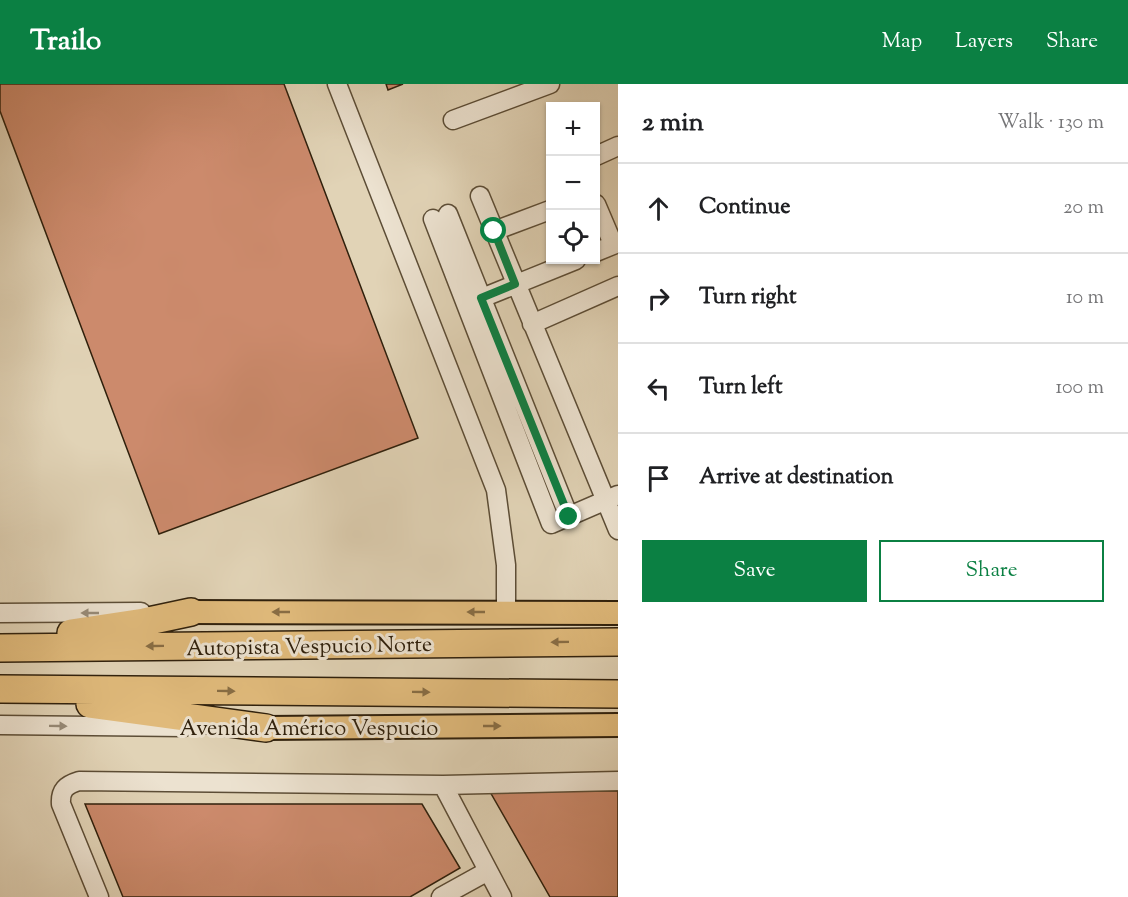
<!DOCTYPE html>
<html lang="en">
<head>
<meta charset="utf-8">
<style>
  body { margin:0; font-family:"Sorts Mill Goudy",serif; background:#f2f2f2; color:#202124 }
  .controls { position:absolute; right:18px; top:18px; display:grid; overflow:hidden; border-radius:0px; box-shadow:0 2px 4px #0004 }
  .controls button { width:54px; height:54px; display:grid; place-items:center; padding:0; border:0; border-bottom:2px solid #e0e0e0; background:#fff; color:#202124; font:30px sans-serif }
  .stop { position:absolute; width:18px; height:18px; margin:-14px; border:4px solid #0b8043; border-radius:50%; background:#fff }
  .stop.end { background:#0b8043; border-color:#fff; box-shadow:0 2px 6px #0008 }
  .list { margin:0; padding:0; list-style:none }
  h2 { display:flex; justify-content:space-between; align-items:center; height:78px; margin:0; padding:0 24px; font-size:26px }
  h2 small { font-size:20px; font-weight:400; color:#757577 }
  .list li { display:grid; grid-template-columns:39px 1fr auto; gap:18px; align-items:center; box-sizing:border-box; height:90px; padding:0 24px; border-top:2px solid #e0e0e0 }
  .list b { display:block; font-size:22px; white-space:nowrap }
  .list em { font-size:20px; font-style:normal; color:#757577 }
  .actions { display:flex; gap:12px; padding:18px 24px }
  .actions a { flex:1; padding:14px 0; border:2px solid #0b8043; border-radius:0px; text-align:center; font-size:21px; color:#0b8043 }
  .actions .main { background:#0b8043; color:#fff }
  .icon { flex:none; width:33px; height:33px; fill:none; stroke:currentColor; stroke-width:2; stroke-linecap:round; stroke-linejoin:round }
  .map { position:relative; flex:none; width:618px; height:813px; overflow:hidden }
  header { display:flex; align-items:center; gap:36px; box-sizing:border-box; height:84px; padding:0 30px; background:#0b8043; color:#fff }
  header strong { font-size:28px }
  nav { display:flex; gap:33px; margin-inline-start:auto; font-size:21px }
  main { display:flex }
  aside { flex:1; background:#fff }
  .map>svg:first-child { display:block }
</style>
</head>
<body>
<header>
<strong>Trailo</strong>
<nav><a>Map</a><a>Layers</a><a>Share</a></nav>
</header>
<main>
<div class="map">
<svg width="618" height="813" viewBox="0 0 618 813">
  <rect width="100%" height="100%" fill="#e1d3b6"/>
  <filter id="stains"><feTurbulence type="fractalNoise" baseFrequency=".00333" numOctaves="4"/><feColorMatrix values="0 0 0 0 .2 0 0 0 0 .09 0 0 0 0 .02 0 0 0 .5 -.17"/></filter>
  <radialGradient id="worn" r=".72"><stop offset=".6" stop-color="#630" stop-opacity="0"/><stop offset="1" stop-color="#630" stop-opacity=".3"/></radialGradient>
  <path fill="#cc8a6c" stroke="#2f200c" stroke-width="1.5" d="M0,0H284L418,354L159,450L0,27Z
    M386,0H403L388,6Z
    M489,706L618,707V813H550Z
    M85,720H422L460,784L410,813H123Z"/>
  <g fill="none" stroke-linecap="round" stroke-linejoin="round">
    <g stroke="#5c4d36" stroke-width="21">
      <path id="minor" d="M337,0L496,406L506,481V528
        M453,36L550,0
        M596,72L618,62
        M480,112L618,446
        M596,120L613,160
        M448,130L569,433
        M433,135L551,440L618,411
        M494,147L550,126
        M596,168L618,159
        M472,218L576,176
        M532,240L618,202
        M0,529L141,528
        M0,641L184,643
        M443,701L502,813
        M99,813L61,720C60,706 66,701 79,697L443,701L618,697
        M441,813L488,787"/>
    </g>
    <g stroke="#2f200c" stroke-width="26">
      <path id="major" d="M191,528L618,529
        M266,644L618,641"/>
    </g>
    <g stroke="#2f200c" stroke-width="30">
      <path id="highway" d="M71,549L144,538L191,528
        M0,564L618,558
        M0,605L618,610
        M90,620L266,644"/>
    </g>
    <use href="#minor" stroke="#ece2d0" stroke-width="18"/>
    <use href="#major" stroke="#e0ba7b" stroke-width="22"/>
    <use href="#highway" stroke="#e0ba7b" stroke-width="27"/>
  </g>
  <defs><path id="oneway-solid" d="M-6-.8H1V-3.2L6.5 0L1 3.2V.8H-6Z" transform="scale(1.5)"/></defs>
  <g fill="#886d44">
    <use href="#oneway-solid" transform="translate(281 528) rotate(-180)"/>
    <use href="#oneway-solid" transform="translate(476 528) rotate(-180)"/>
    <use href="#oneway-solid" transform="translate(560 558) rotate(179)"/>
    <use href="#oneway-solid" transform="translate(155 562) rotate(179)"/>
    <use href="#oneway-solid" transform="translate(226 607) rotate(1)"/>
    <use href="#oneway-solid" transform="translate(421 608) rotate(1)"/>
    <use href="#oneway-solid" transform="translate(492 642)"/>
  </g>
  <g fill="#978b78">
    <use href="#oneway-solid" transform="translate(90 529) rotate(180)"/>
    <use href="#oneway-solid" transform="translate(58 642) rotate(1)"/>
  </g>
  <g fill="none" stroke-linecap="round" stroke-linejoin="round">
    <path stroke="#0b8043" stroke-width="8" d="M494,147L515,200L481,214L569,433"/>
  </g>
  <g text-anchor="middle" stroke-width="6" stroke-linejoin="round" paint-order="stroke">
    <g font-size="22" fill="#2f200c" stroke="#ece2d0">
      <text transform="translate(309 561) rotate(-1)" y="8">Autopista Vespucio Norte</text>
      <text x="309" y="651">Avenida Américo Vespucio</text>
    </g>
  </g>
  <rect width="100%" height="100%" filter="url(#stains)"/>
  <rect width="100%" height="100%" fill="url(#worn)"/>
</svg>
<div class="controls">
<button>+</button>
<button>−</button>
<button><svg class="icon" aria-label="locate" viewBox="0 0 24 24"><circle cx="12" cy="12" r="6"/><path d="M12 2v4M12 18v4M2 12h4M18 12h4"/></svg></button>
</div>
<div class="stop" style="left:494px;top:147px"></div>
<div class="stop end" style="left:569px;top:433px"></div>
</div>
<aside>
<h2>2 min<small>Walk · 130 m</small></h2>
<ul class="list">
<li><svg class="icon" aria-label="ahead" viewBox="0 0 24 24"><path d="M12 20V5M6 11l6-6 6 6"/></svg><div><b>Continue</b></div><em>20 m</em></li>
<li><svg class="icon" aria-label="right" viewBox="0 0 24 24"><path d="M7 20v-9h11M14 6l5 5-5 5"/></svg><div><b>Turn right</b></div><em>10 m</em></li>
<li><svg class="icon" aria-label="left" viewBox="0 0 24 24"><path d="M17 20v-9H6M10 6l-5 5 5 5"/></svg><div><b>Turn left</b></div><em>100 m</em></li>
<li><svg class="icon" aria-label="arrive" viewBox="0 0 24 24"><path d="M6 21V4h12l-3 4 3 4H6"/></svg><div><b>Arrive at destination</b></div></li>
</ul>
<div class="actions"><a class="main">Save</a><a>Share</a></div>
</aside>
</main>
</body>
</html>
